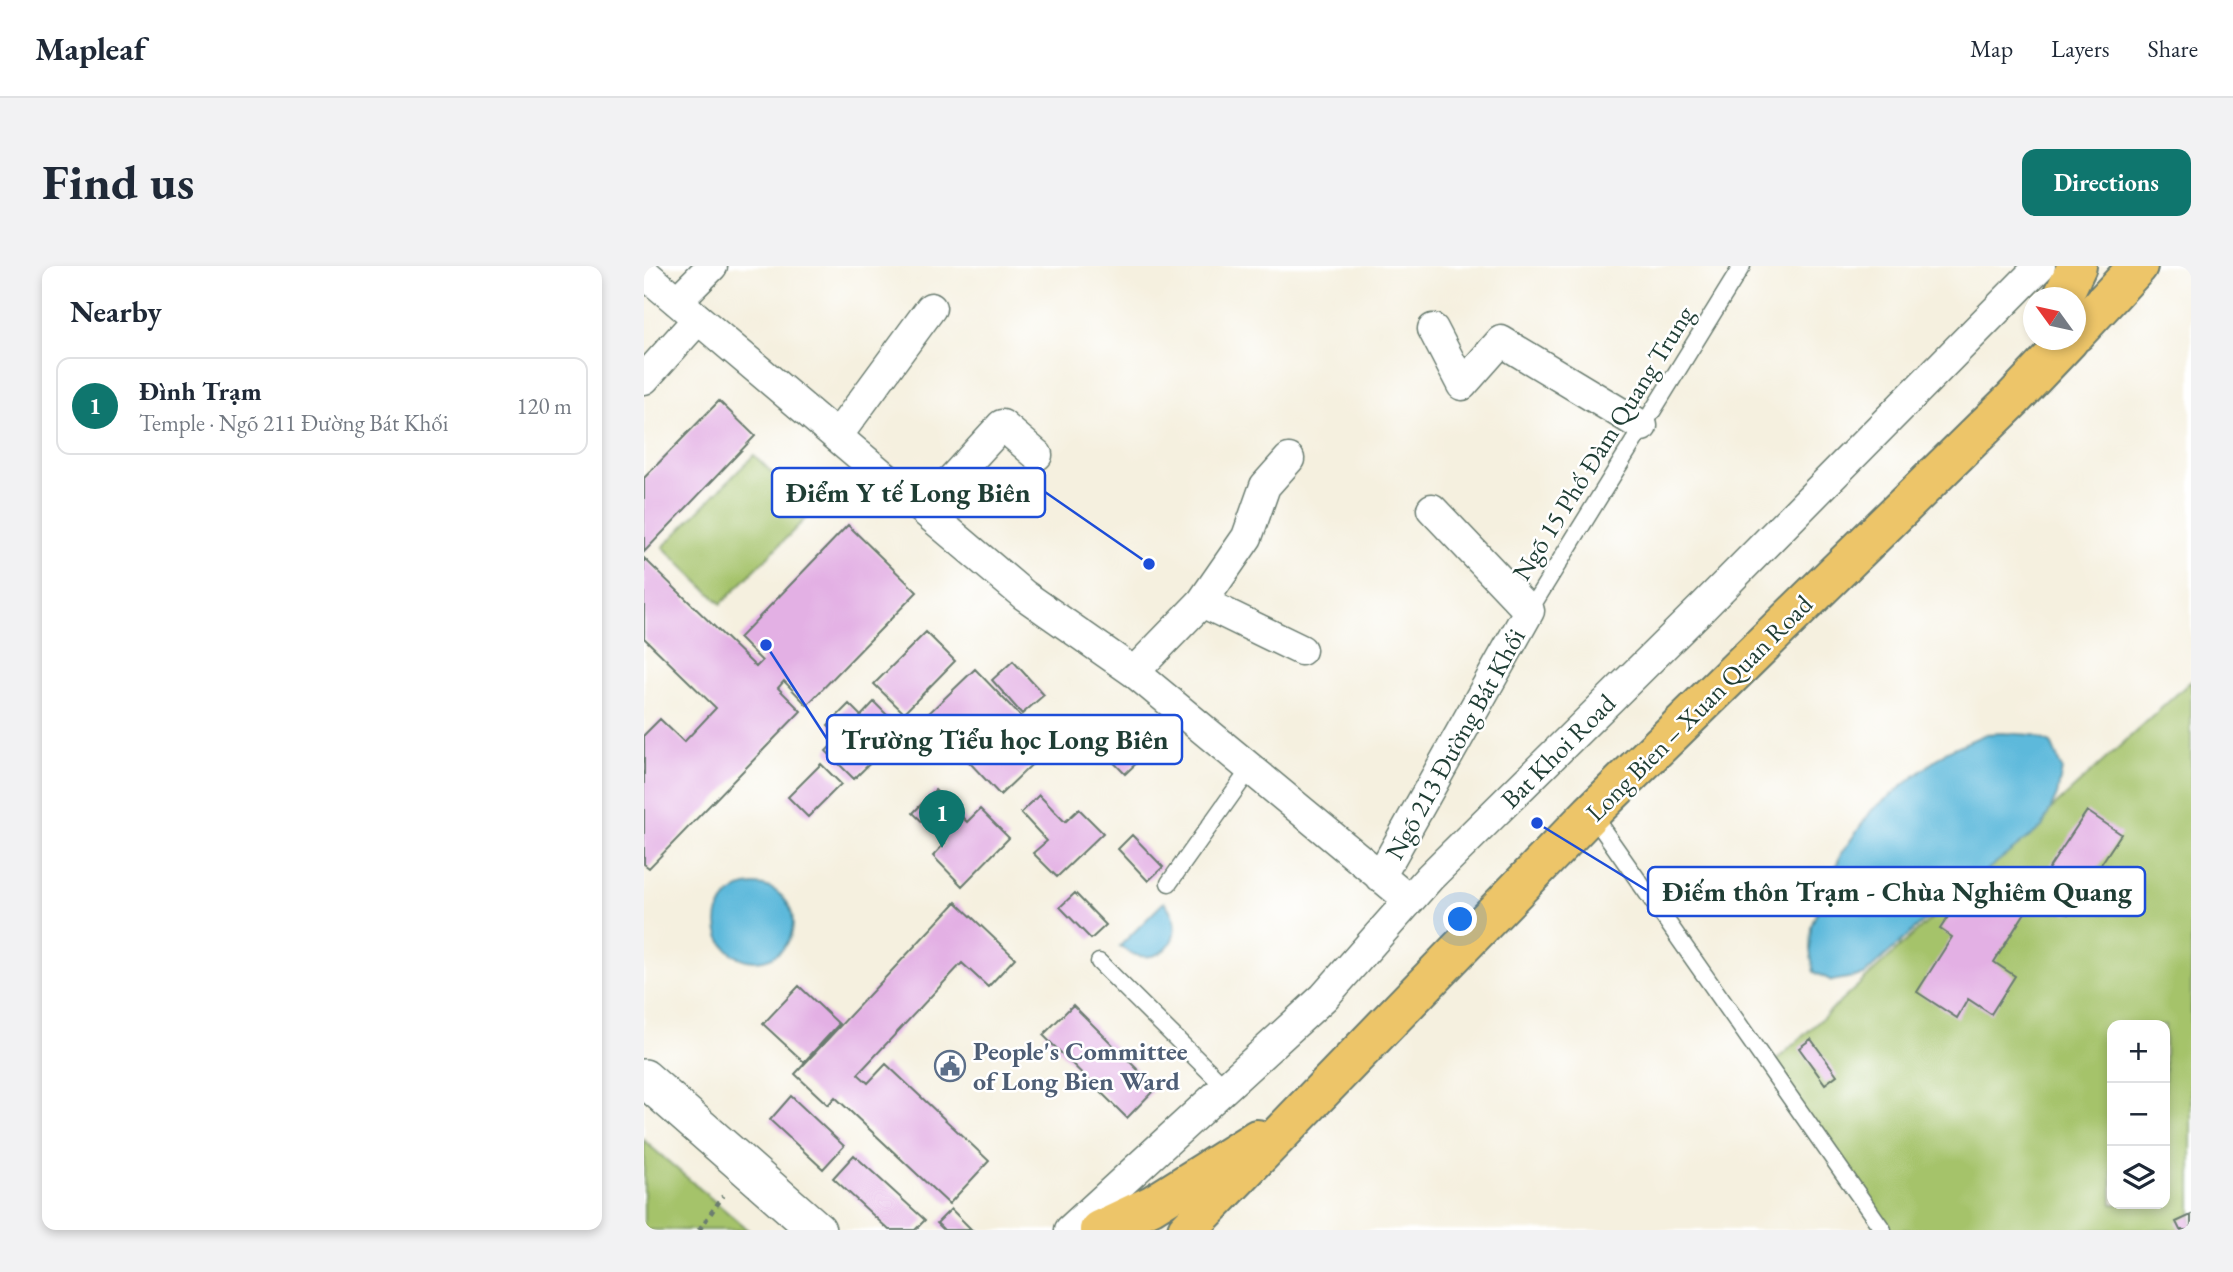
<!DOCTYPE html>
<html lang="en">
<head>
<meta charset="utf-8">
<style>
  body { margin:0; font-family:"EB Garamond",serif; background:#f2f2f3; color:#1f2937 }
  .controls { position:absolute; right:21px; bottom:21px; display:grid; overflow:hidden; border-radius:14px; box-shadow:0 4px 10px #0003 }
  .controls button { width:63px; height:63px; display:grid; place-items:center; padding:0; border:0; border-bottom:2px solid #e0e1e3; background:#fff; color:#1f2937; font:35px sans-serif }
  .compass { position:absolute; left:1379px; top:21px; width:63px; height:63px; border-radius:50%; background:#fff; box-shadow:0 4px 10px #0003; rotate:303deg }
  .you { position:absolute; left:817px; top:654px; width:24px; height:24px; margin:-18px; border:5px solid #fff; border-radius:50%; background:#1a73e8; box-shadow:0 0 0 10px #1a73e833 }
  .badge { display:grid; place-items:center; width:46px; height:46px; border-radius:50%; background:#0f766e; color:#fff; font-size:23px; font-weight:700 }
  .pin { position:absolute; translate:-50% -58px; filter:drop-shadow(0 2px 4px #0008) }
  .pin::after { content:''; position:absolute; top:37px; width:24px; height:21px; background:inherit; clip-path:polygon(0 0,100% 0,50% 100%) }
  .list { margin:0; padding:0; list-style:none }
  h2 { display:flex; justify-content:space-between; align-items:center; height:91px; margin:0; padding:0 28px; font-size:30px }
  h2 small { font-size:23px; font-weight:400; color:#747a83 }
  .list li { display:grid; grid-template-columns:46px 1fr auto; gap:21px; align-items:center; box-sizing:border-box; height:98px; margin:0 14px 14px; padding:0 14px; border:2px solid #e0e1e3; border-radius:14px }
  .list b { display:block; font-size:26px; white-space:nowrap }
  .list p { margin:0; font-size:23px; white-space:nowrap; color:#747a83 }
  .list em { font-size:23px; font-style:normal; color:#747a83 }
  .icon { flex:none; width:38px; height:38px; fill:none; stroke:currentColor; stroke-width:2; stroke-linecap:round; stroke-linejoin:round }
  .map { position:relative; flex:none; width:1547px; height:964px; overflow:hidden; border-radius:14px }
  header { display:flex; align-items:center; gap:42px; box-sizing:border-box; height:98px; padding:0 35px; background:#fff; border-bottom:2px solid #e0e1e3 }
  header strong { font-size:33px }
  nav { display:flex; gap:38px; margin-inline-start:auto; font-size:24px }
  .intro { display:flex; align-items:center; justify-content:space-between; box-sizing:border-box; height:168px; padding:0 42px }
  h1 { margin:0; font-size:49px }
  .button { padding:18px 32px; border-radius:14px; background:#0f766e; color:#fff; font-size:24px; font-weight:700 }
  main { display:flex; gap:42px; padding:0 42px }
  aside { flex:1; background:#fff; border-radius:14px; box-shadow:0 4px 10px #0003 }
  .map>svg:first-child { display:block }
</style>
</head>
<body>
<header>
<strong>Mapleaf</strong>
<nav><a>Map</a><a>Layers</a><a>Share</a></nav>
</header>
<div class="intro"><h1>Find us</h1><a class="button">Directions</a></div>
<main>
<aside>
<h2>Nearby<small></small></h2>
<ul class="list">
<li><span class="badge">1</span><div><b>Đình Trạm</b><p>Temple · Ngõ 211 Đường Bát Khối</p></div><em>120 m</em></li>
</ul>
</aside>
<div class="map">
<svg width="1547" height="964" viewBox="0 0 1547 964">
  <rect width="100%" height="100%" fill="#fff"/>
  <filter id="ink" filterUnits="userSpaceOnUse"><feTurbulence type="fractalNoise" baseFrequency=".0143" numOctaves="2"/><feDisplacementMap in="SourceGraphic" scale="14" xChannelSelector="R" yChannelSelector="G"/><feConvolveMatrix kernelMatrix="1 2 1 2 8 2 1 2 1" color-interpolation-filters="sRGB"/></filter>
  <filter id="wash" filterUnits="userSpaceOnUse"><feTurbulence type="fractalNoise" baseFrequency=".00686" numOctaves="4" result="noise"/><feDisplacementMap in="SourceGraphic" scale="28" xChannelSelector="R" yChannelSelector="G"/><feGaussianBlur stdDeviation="1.57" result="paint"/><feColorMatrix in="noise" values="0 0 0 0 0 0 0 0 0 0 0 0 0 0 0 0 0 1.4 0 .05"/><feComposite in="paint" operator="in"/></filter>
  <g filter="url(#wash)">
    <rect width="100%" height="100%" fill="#f5f0df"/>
    <path fill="#a5c36a" stroke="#62804f" stroke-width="2" fill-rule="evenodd" d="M110,189L168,246L77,338L19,281Z
      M1547,415V964H1238L1125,801ZM1468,759H1521V938H1468Z
      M0,874L5,879L104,964H0Z"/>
    <path fill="#5db9db" stroke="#3e7b88" stroke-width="2" d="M1358,467L1388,469L1407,477L1418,503L1413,529L1398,561L1298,639L1220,709L1188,715L1170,706L1166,684L1167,660L1197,588L1228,544L1303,485L1342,468Z
      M73 657a38 38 0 1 1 76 0a38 38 0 1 1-76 0Z
      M520,636C550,670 511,710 476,680Z"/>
    <g id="blocks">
      <path fill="#e3b0e4" d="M75,135L111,170L0,286V212Z
        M204,259L273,326L163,439L140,415L134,422L157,445L5,602L0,598V469L16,453L40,476L72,442L0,372V292L112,401L118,395L95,372Z
        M282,366L311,395L260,447L230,418Z
        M369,395L400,429L378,448L348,414Z
        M331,403L406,481L356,529L282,450Z
        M230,436L259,465L210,513L182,485L196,471L184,459L205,438L217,450Z
        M471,462L499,491L481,508L453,479Z
        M177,498L197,518L164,551L144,531Z
        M291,524L323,556L336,543L365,572L318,620L289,590L301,577L269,547Z
        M395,529L421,556L435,543L459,567L413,611L389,587L403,575L377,547Z
        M1443,545L1477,568L1424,648L1389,626Z
        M488,569L519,601L504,615L474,583Z
        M1350,609L1389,634L1350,696L1371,710L1347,748L1324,733L1313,752L1273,726L1308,671L1296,663L1319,628L1332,637Z
        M431,627L462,659L447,673L416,641Z
        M312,636L371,692L344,721L318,697L214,808L224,817L242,798L345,895L305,938L191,831L184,839L151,808Z
        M155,720L195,758L160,796L119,758Z
        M429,739L512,822L483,852L399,769Z
        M1167,773L1193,809L1181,818L1155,782Z
        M147,830L200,880L179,903L126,854Z
        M210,889L281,954L271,964H245L189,912Z
        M307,943L328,964H300L293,957Z
        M1547,949V964H1536L1532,956Z"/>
    </g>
  </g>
  <g filter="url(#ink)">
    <use href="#blocks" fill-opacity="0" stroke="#6a7c70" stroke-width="2"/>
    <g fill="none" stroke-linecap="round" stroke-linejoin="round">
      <g stroke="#6a7c70" stroke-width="19">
        <path id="service" d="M885,345L1098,0
          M947,547L1239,964
          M525,617L606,503
          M455,696L581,821"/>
      </g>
      <g stroke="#6a7c70" stroke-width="33">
        <path id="minor" d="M0,7L380,329L490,406L765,634
          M33,35L68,0
          M789,63L818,119L857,75L998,160
          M0,113L54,53
          M193,170L287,42
          M280,244L358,159L393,189
          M558,336L657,384
          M490,406L558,336L603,271L621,220L645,193
          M736,611L885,345L788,243
          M426,964L680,731L786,611L1060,340L1396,0"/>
      </g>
      <g stroke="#6a7c70" stroke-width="40">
        <path id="tertiary" d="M0,812L173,964"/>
      </g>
      <g stroke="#6a7c70" stroke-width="42">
        <path id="primary" d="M1418,32L1433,0
          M1432,67L1494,0
          M455,964L508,939L613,873
          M543,964L947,547L1369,133L1425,74"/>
      </g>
      <path stroke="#6a7c70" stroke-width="4.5" stroke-dasharray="5 5" stroke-linecap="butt" d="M55,964L79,930"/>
      <use href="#service" stroke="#fff" stroke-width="16"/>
      <use href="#minor" stroke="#fff" stroke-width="30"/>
      <use href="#tertiary" stroke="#fff" stroke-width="37"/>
      <use href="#primary" stroke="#edc569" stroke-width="38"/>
    </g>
  </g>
  <defs>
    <g id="civic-ring" transform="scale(1.575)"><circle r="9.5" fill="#fff" stroke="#5c6f8a" stroke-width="1.5"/><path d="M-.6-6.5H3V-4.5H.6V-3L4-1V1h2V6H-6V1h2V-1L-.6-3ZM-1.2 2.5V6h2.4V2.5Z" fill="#5c6f8a"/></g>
  </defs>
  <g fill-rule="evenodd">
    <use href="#civic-ring" x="306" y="800"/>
  </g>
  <g text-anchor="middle" stroke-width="5" stroke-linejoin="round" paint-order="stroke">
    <g font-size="26" fill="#1f3d34" stroke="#fff">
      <text transform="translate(959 177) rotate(-58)" y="9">Ngõ 15 Phố Đàm Quang Trung</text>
      <text transform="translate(1055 442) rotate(-45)" y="9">Long Bien – Xuan Quan Road</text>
      <text transform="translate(811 478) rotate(-61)" y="9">Ngõ 213 Đường Bát Khối</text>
      <text transform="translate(914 485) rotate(-45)" y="9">Bat Khoi Road</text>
    </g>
    <g font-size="26" font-weight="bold" fill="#4e5e75" stroke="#fff" text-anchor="start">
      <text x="329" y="794">People's Committee<tspan x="329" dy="30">of Long Bien Ward</tspan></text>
    </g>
  </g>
  <path fill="none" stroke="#1d4ed8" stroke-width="2.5" d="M505 298L401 226M122 379L183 473M893 557L1004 625"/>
  <g fill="#1d4ed8" stroke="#fff" stroke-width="2.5">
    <circle cx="505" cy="298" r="7"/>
    <circle cx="122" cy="379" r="7"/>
    <circle cx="893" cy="557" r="7"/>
  </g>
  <g fill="#fff" stroke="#1d4ed8" stroke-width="2.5">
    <rect x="128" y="202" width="273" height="49" rx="7"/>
    <rect x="183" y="449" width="355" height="49" rx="7"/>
    <rect x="1004" y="601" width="497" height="49" rx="7"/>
  </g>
  <g font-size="28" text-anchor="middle" font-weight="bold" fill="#1f3d34">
    <text x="264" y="236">Điểm Y tế Long Biên</text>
    <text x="361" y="483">Trường Tiểu học Long Biên</text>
    <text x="1253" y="635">Điếm thôn Trạm - Chùa Nghiêm Quang</text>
  </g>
</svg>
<div class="controls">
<button>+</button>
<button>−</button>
<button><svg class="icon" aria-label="layers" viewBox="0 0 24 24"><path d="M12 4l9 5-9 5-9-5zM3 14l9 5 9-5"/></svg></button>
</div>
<svg class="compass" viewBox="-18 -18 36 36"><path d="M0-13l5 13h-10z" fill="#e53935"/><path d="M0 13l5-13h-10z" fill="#747a83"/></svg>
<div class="you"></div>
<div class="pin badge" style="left:298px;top:582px">1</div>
</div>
</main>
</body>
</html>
